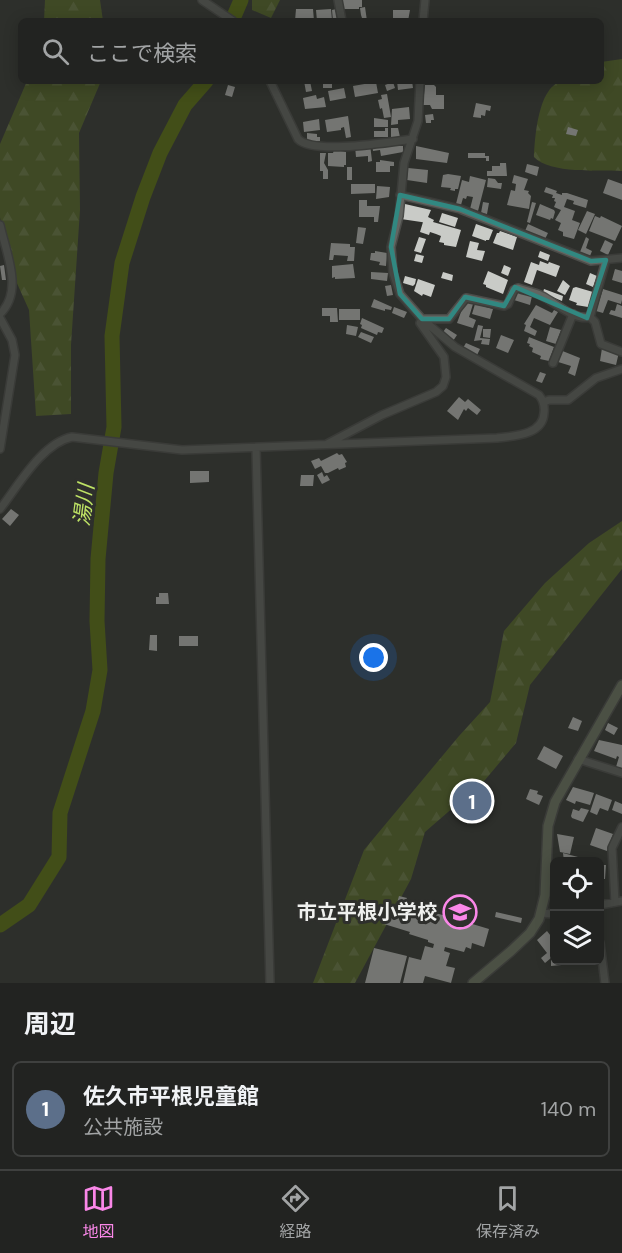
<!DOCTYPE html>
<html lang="ja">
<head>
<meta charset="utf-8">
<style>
  body { margin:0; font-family:"DM Sans","Noto Sans JP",sans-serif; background:#2a2b2a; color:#f1f3f6 }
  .controls { position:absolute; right:18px; bottom:18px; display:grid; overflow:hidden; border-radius:9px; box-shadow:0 3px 15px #0003 }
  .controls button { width:54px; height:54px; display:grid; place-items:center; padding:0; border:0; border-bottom:2px solid #3f403f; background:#222321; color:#f1f3f6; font:30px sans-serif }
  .you { position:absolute; left:374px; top:658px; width:21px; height:21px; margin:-15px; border:4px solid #fff; border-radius:50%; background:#1a73e8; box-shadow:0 0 0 9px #1a73e833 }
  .badge { display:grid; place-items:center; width:39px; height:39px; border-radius:50%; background:#fa87e8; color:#fff; font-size:20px; font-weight:700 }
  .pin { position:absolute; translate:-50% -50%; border:3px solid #fff; box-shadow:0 2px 6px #0006 }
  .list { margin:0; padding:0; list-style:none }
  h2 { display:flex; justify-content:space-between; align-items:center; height:78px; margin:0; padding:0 24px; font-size:26px }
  h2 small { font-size:20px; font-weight:400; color:#a2a4a5 }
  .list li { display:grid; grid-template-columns:39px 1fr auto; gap:18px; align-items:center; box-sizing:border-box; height:96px; margin:0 12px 12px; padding:0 12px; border:2px solid #3f403f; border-radius:9px }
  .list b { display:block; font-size:22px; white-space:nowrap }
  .list p { margin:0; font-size:20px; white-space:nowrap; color:#a2a4a5 }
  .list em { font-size:20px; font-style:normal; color:#a2a4a5 }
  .icon { flex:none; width:33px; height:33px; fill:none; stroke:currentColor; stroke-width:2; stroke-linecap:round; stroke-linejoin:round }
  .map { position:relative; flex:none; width:622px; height:983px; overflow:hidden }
  .search { position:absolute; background:#222321; box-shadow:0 3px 15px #0003; left:18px; right:18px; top:18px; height:66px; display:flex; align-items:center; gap:15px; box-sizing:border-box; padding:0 21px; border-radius:9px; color:#a2a4a5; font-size:22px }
  .sheet { height:186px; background:#222321 }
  nav { display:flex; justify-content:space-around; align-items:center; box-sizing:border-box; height:84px; border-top:2px solid #3f403f; background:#222321; font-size:16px; color:#a2a4a5 }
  nav a { display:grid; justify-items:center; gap:3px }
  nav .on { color:#fa87e8 }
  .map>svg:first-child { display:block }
</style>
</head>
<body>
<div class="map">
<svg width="622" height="983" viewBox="0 0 622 983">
  <defs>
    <pattern id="forest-firs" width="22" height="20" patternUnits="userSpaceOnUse" patternTransform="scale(1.5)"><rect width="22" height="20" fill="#55691e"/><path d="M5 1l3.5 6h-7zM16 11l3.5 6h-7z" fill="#6e7f3f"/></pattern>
  </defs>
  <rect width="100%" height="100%" fill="#2e2f2c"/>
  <path fill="url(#forest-firs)" d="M45,0H100L103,21H44Z
    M252,0H280L271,18L252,10Z
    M622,59V171C599,170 550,174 534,157C535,138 538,85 563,81C575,79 589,81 601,81V62Z
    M27,81H101L79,133L80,210L71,345V414L36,416L29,310L7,261L0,217V144Z
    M622,521V569L530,685L516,743L485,780L425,832L411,879L355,983H313L364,850L459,736L490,702L504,631L545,583L589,543Z"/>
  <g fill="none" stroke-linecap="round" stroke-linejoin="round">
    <path stroke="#5b7401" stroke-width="15" d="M232,21L241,0
      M0,925L29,905L59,857L60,813L93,711L100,670L97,621L98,559L106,473L114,427L112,336L122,263L143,197L160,153L185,105L206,81"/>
  </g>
  <path fill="#c9cbc7" d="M341,0H362V7H359V2V9H342Z
    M365,7L367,21H363L361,15L360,8Z
    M296,9H313L314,21H308V18L304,19V21H295Z
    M331,9L332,20L317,21L316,10Z
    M336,9L338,21H333L332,10Z
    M393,10H410L408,21H393Z
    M304,81H310L312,91L306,92Z
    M323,81H332V88H323Z
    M397,81H412L413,88L398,90Z
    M376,82L378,93L355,97L353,86Z
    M393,82L395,88L387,91L385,85Z
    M228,85L235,87L232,97L225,95Z
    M425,85H434L436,87V95H444V109H432L430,105H423Z
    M344,88L346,98L330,101L328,91Z
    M387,94L391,117L384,118L382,108L380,109L378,100L382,99L381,95Z
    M316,95L317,99L324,97L326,107L305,109L303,98Z
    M476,103L491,106L490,111L486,110L485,116L481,115V118L473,117Z
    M409,107L410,119L398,120V124L391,125L392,109Z
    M433,114L434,120H431V123H426L425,115Z
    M348,116L351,137L346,138L344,127L341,128V130L327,132L325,120Z
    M374,118L388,120V127H374Z
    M319,119L320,130L304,132L303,122Z
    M568,127L578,130L576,136L566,134Z
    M385,128H388V137H374V131H385Z
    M391,128H398L400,137H391Z
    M307,133L317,134V137H320V141L307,142Z
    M370,144L372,161L368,162V156L356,157L355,146Z
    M372,144H397V146H403V152L381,156L380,150L373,151Z
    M416,146L449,153L447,163L416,159Z
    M334,150L346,152V165H344V167L328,166V153H333Z
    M320,153H326L324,163L328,170V179H323V171H320Z
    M468,153H485V156H489V161H486V158H468Z
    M380,160L394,162V166H390V172H376V162H380Z
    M500,163H506L507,176H487V171H492V166H500Z
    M527,164L539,167L537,176L525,172Z
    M347,167H352V180H347Z
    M408,168L428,170L427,183L407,180Z
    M448,174L461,176L458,189H455V191L450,190L451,188L441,187L443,175Z
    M514,175L528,179L524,190L529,191L528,193L531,196L529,209L507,205L511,190L515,191L516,184L512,183Z
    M470,176L486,180L478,211L470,209L473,197L467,196L466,199L463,198L461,205L456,204L462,180L469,182Z
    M488,178L495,179L498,183H502L501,189L487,187Z
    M608,179L622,184V200L603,193Z
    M351,184H375V193L351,194Z
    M377,186L390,187L389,197L376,199Z
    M546,187L557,191L556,193L562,195V193H567L588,200L586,208L573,204L574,201L567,199L564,207L575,211L572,220L580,223L574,239L563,236V232L558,230L561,223L555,220L561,210L554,207L556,202L554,201L555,198H552L553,195L544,192Z
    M359,200H367V206H380L378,222H374V217H359Z
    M483,202L489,203L487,214L481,213Z
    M532,202L536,203L530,223L527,222Z
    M405,204L431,210L428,217L434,220L433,222L461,230L456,247L444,245V243L439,242L441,236L436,234L430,232L429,235L420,232L423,222L428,223L401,219Z
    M540,204L554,210L555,212L553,219L551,218L550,220L536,215Z
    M587,211L595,214L586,234L578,230Z
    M442,213L458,218L455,227L439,222Z
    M595,216L600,218L601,216L622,226L615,241L589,231Z
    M476,224L493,230L489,240H486V241L472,236Z
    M528,224L548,233L545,239L525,231Z
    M358,227L366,228L363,244L356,243Z
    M500,231L517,237L513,250L493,243L497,233H499Z
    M419,237L426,239L421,253L414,251Z
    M586,237L589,239L586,248L592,251L590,256L580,252Z
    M605,240L613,244L608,255L600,251Z
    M470,241L479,243L477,250L485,251L482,261L466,257Z
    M331,243L350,244V247H355L354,261H347L348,256L334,255L333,260H329Z
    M375,251L387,253L386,266L379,265L380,262L370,260L371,253H375Z
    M540,251L550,255L548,261L538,257Z
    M416,254L424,256L422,263L414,261Z
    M540,261L548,264L549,262L560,266L556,277L537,270L532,285L524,282L531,262L539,265Z
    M353,264L355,278L335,279V277L332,278V266Z
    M4,265L6,280H2L0,266Z
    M504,265L511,268L508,276L501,273Z
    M615,269L622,271V283L612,280Z
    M488,271L508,280L503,294L486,287V285L483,284Z
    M371,272L388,273L387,281L371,279Z
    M443,272L453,275L452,281L441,278Z
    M590,273L597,276L593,287L586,284Z
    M405,276L416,279L415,284L413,286L403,283Z
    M418,279L435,285L431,297L423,294L422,296L414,291Z
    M563,280L570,286L565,295L557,291Z
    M391,285L393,295L387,296L385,286Z
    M576,287L593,292L588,307L576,305L577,303L569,300L573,288Z
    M544,289L563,296L562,301L543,293Z
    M603,289L622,295V300L621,304L608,300L603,313L596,311Z
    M516,292L532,296L530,305L514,300Z
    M374,299L392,307L391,310L385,309V311L371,307Z
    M465,301L473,304L469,317L476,320L473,328L457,323Z
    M475,304L493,309L490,319L472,314Z
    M617,304L622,306V318L609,314L611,310L615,311Z
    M536,305L552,313L554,310L558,312L550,325L534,318L530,327L537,331L535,336L524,331L526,325L524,324Z
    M394,307L407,312L404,318L392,313Z
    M322,308H337L338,322H330V316H322Z
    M339,309H360V320H339Z
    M362,318L384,328L382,333L378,332L377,335L361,328L362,325L360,324Z
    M347,325L358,327L356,336L346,334Z
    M478,325L483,326L480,338L490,339L489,345L481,344L482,340L474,341Z
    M550,327L561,330L556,344L546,341Z
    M446,328L457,335L453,341L443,332Z
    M483,329H491L490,338L483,337Z
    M361,332L374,337L371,343L358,337Z
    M501,335L514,340L508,353L496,348Z
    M529,337L554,347L549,361L540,359L541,356L532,352L533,348L529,346L530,344L527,343Z
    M466,343L480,349L477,355L463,348Z
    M602,348L619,352L616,365L600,361Z
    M560,350L580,358L575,376L568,373L571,366L555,361Z
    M540,372L546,374L542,383L536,381Z
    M459,397L465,402L468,399L481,410L477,415L468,408L466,411L464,409L458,420L447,411Z
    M337,453L339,455L342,454L347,462L345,463L346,467L339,470L338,468L328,473H325L321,466L315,469L311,461L319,458L321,461Z
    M190,471H209V482L190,483Z
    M322,472L324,477L327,475L330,480L322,484L317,475Z
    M301,475H314L313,486H300Z
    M11,509L19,515L10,526L2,519Z
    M159,593H168L169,604H156V597H159Z
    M150,635H157V651L149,650Z
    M179,636H198V646H179Z
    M573,717L582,721L578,731L568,728Z
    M608,723L618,728L614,735L605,730Z
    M599,740L622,745V768L616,767L619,757L617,756L616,759L594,751Z
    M544,746L563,756L556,769L537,759Z
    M573,787L594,793L590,805L576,801L575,804L566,800Z
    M466,788L491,799L484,812L481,810L479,813L467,807L469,804L466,802L462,809L453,804L461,789L465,791Z
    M530,789L538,791L537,794L543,796L539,805L526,799Z
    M596,794L612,800L608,811L600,808L597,815L590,812Z
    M615,801L622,804V814L612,810Z
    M581,808L589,810L583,822L572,818L571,816L573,809L579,811Z
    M596,828L613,834L607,851L590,845Z
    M557,834L574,837L570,854L560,852Z
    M563,853L593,861V862H564Z
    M600,865H606L605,879H600Z
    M399,896L407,898L405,906L397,903Z
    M411,903L419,906V908L489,929L484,947L472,943L471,949L466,947L464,952L445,947L444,951L450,953L446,966L455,968L451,983L425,976L423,983H403L409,957L421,960L425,946L433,948L434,944L428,942V940L409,934L410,932L384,924L390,904L409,910Z
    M496,912L522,918L521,923L495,917Z
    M547,931L554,940V960H582V963L551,966V958L545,963L541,958L547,953L537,940Z
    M374,948L407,956L400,983H365Z"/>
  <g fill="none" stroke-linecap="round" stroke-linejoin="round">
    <g stroke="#4a4b48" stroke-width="10">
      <path id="minor" d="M202,0L233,21
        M338,0L342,21
        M423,21L425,0
        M270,81L298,139C313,155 389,142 413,139
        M400,195L460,209L591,261L622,258
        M0,225C6,253 24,291 0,314
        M606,260L590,317L595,322L601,344L622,352
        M0,318L12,340L15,355L0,449
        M553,363L573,314
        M544,402L549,400H568L596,378L622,369
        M327,444L382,415L436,392L443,386L446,377L444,357L420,323L422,319H449L466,298L504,306L508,304L514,290L518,288C526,291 535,292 542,296C556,303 574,321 590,317
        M256,448L270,983
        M0,509C18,486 42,443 72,437L182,450L497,438C514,436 543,435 544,413C545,406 543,400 539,395L455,347L422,319L400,294L393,273L391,247L399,216L404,163L418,121L420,81
        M578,759L622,773
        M615,902L612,848L622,827
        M600,905L622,901
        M541,913L554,914
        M600,943L605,983"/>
    </g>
    <g stroke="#4a4b48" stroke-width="12">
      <path id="secondary" d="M473,983L511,951L530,933L539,919L545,895L548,826L555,802L622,685"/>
    </g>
    <use href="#minor" stroke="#636561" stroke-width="7"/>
    <use href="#secondary" stroke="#707862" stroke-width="9"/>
  </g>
  <path d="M0 0H622V983H0ZM400,195L460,209L591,261L606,260L587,318L515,287L504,306L465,297L449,319H422L400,294L391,247Z" fill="#2e2f2c" fill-opacity=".55" fill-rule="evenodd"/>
  <path fill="none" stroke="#318881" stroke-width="4.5" stroke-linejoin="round" d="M400,195L460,209L591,261L606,260L587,318L515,287L504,306L465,297L449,319H422L400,294L391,247Z"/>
  <defs>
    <g id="school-ring" transform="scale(1.725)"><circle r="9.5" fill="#2e2f2c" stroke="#fa87e8" stroke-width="1.5"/><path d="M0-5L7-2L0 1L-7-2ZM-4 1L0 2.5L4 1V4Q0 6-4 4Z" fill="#fa87e8"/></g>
  </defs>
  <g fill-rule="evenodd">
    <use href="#school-ring" x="460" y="912"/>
  </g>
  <g text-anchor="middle" stroke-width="6" stroke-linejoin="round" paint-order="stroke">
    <g font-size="20" font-weight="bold" fill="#eff0ee" stroke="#2e2f2c" text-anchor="end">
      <text x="437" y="919">市立平根小学校</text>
    </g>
    <g font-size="21" font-style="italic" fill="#bee365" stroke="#2e2f2c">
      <text transform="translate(84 505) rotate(-83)" y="7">湯川</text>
    </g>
  </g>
</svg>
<div class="controls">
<button><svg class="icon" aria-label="locate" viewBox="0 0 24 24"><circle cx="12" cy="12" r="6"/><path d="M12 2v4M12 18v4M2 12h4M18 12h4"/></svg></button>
<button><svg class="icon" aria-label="layers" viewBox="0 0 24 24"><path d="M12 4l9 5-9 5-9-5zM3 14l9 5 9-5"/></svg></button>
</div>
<div class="you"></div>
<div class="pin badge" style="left:472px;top:801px;background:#5c6f8a">1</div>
<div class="search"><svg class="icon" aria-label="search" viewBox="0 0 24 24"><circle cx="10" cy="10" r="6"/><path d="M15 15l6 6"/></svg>ここで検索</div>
</div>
<section class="sheet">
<h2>周辺<small></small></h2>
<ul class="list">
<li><span class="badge" style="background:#5c6f8a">1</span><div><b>佐久市平根児童館</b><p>公共施設</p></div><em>140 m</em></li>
</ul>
</section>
<nav>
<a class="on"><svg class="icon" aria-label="map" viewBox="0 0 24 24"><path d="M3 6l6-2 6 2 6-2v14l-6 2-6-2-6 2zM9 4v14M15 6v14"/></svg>地図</a>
<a><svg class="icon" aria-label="directions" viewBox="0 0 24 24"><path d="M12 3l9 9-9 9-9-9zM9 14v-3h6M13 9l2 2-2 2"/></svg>経路</a>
<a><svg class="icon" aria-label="saved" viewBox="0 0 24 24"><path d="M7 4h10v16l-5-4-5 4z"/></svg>保存済み</a>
</nav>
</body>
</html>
